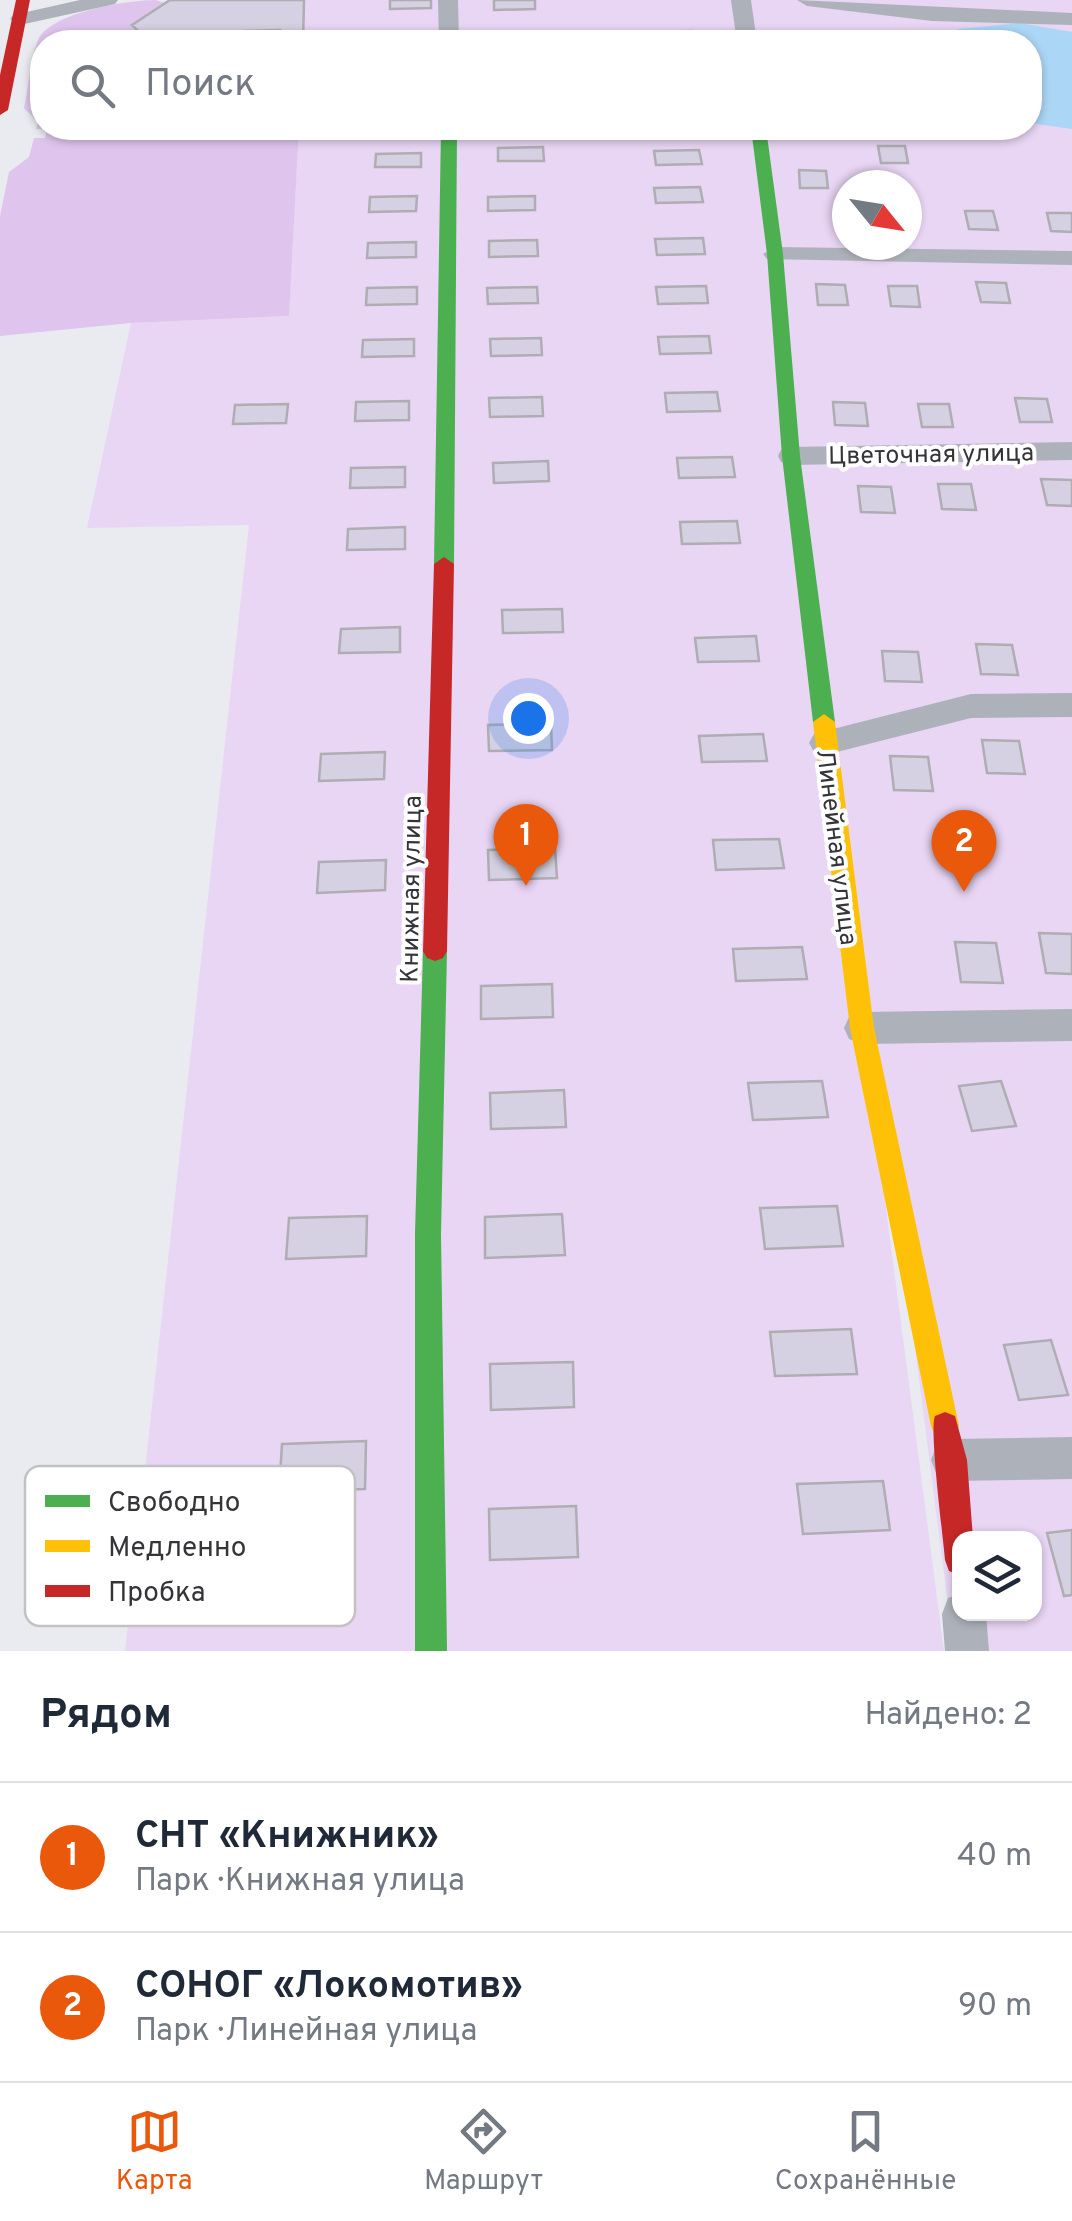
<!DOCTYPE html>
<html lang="ru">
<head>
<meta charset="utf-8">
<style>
  body { margin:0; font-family:Overpass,sans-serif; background:#f2f2f3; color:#1f2937 }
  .controls { position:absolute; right:30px; bottom:30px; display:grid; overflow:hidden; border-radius:20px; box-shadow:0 2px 8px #0004 }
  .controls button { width:90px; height:90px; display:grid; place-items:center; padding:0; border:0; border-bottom:2px solid #e0e1e3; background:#fff; color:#1f2937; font:50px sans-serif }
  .compass { position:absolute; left:832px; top:170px; width:90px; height:90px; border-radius:50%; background:#fff; box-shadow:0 2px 8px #0004; rotate:120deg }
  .you { position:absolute; left:528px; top:718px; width:35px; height:35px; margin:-25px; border:8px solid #fff; border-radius:50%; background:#1a73e8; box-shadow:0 0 0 15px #1a73e833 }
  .badge { display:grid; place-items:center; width:65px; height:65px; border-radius:50%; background:#ea580c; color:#fff; font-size:32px; font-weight:700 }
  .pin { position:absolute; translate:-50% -82px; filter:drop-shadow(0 2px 5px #0008) }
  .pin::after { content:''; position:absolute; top:52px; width:35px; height:30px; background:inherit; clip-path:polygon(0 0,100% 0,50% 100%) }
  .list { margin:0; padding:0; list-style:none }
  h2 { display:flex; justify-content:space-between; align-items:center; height:130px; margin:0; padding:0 40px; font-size:42px }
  h2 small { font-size:32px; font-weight:400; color:#747a83 }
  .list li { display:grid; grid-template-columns:65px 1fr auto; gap:30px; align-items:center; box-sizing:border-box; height:150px; padding:0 40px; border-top:2px solid #e0e1e3 }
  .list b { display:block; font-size:38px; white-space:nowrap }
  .list p { margin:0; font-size:32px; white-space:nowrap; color:#747a83 }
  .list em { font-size:32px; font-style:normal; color:#747a83 }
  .icon { flex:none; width:55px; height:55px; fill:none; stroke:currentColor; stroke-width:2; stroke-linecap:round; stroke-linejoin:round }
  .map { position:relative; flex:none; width:1072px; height:1651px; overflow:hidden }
  .search { position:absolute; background:#fff; box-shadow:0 2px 8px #0004; left:30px; right:30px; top:30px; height:110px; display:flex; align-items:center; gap:25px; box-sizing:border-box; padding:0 35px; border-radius:40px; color:#747a83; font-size:38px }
  .sheet { height:430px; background:#fff }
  nav { display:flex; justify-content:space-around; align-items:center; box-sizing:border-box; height:140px; border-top:2px solid #e0e1e3; background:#fff; font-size:28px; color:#747a83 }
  nav a { display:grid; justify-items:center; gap:5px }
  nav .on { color:#ea580c }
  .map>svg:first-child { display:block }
</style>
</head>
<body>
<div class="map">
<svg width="1072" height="1651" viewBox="0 0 1072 1651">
  <rect width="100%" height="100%" fill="#eaebf0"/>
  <path fill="#e9d5f4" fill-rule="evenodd" d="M304,0H1072V1651H954L758,128H1030V42H303ZM847,185H907V245H847ZM960,1538H1034V1614H960Z
    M299,128H755L825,743L944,1651H125L249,525L87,528L131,323L289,316Z"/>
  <path fill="#dfc5ed" d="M156,0L165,3L132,24L149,42H42V128H299L289,316L131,323L0,336V216L9,172L29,157L34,138H45L47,129H36L38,122L24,108C29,87 30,57 39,38C54,12 128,0 156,0Z"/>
  <path fill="#acd6f6" d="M1020,23L1072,32V129L1030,123V42H927L958,29Z"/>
  <path fill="#d5d1e2" stroke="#aeaeb2" stroke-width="2.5" d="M170,0H304L303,42H149L132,25Z
    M390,0H431V8L390,9Z
    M494,0H535V9L494,10Z
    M280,30V42H245V31Z
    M692,31L694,42H651L650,32Z
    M383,33H425V42H382Z
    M878,146H905L908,163H881Z
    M543,147L544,161H498V148Z
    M699,150L702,164L656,165L654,151Z
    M421,153V167H375L376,154Z
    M799,170L826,171L828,188H800Z
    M700,187L703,202L656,203L654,188Z
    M417,196L416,211L369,212L370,197Z
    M535,196V210L488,211V197Z
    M965,211H993L998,230L969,229Z
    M1047,213H1072V232L1051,231Z
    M703,238L705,254L657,255L655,239Z
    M537,240L538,256L489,257V241Z
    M416,242V257L367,258L368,243Z
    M976,282L1006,283L1010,303L981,302Z
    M816,284L845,285L848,305H818Z
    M706,286L708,303L658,304L656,287Z
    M888,286H917L920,307L891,306Z
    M417,287V304L366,305L367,288Z
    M537,287L538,303L488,304L487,288Z
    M709,336L711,353L660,354L658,337Z
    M541,338L542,355L491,356L490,339Z
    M414,339V356L362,357L363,340Z
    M717,392L720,411L667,412L665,393Z
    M542,397L543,416L490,417L489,398Z
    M1015,398L1047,399L1052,422H1020Z
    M409,401V420L355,421L356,402Z
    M833,402L865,403L868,426L835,425Z
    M288,404L286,423L233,424L235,405Z
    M918,404H949L953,427H922Z
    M732,457L735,477L679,478L677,458Z
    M548,461L549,481L494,483L493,463Z
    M405,467V487L350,488L351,468Z
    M1041,479L1072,480V506L1047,505Z
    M938,484H971L976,510L942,509Z
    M858,486L891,487L895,513L861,512Z
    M737,521L740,543L682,544L680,522Z
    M405,527V549L347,550L348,529Z
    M562,609L563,632L503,633L502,610Z
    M400,627V652L339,653L341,629Z
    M756,636L759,661L698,662L695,638Z
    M976,644L1012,645L1018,675L981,674Z
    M882,651L918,652L922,682L885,681Z
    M551,723L552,750L489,751L488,725Z
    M763,734L767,761L702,762L699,736Z
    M982,740L1019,741L1025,774L987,773Z
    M385,752L384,779L319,781L321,754Z
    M890,756L928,757L933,791L894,790Z
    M779,839L784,868L716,870L713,840Z
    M555,848L557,878L489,880L488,850Z
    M386,860L385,890L317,893L319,862Z
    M1039,933L1072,934V974L1046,973Z
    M955,942L996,943L1003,983L961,982Z
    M802,947L807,979L736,981L733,949Z
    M552,984L553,1017L481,1019V986Z
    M822,1081L828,1117L753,1120L748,1083Z
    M1001,1081L1016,1126L972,1131L959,1086Z
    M564,1090L566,1127L491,1129L490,1093Z
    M837,1206L843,1246L765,1249L760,1208Z
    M562,1214L565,1255L485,1258V1217Z
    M367,1216L366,1256L286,1259L289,1218Z
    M851,1329L857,1374L775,1376L770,1332Z
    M1051,1340L1068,1395L1019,1400L1004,1345Z
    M573,1362L574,1407L491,1410L490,1364Z
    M366,1441L365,1489L279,1492L282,1444Z
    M883,1481L890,1530L803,1534L797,1484Z
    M576,1506L578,1557L490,1560L489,1509Z
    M1072,1530V1595L1064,1596L1047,1533Z"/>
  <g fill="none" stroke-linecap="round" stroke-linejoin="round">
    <path fill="#adb2ba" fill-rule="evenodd" d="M80,0H118L115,4L20,25L10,19L13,15Z
      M438,0H458L459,42H439Z
      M731,0H751L757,42H737Z
      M797,0L1072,13V25L932,21L807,6Z
      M775,247L1072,251V265L767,259L763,254Z
      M1072,442V460L791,465L781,462L778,456L781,450L791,447Z
      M1072,693V717L971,718L825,755L814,752L809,743L814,734L825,731L971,694Z
      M1072,1009V1041L862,1044L849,1039L844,1028L849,1017L862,1012Z
      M1072,1437V1479L952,1481L937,1475L931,1460L937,1445L952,1439Z
      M960,1594V1614H986L989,1651H945L942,1614L948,1598Z"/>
    <path fill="#4caf50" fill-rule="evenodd" d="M441,128H457L454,564L444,571L434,564Z
      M751,128H766L783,254L800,456L835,722L824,730L813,722L782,456L767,254Z
      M435,941L443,944L447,951L441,1234L447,1651H415V1234L423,951L427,944Z"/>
    <path fill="#ffc107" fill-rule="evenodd" d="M824,714L835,722L874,1028L959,1426L955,1436L945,1440L935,1436L931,1426L850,1028L813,722Z"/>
    <path fill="#c62828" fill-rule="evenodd" d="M16,0H30L8,110L0,115V75Z
      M444,557L454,564L447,951L443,958L435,961L427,958L423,951L434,564Z
      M945,1412L955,1416L967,1460L973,1538H960V1575L949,1571L945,1560C943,1536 929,1429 935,1416Z"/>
  </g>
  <g text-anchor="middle" stroke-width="8" stroke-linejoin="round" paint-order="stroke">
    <g font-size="25" fill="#353539" stroke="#fff">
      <text transform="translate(931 453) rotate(-1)" y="9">Цветочная улица</text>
      <text transform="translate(838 847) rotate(83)" y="9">Линейная улица</text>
      <text transform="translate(410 889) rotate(-89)" y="9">Книжная улица</text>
    </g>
  </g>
  <rect x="25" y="1466" width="330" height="160" rx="15" fill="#fff" stroke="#c2c2c4" stroke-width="2.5"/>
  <rect x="45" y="1495" width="45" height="12" fill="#4caf50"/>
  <rect x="45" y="1540" width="45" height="12" fill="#ffc107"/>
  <rect x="45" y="1585" width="45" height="12" fill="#c62828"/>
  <g font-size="28" fill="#353539">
    <text x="108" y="1511">Свободно</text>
    <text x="108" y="1556">Медленно</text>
    <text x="108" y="1601">Пробка</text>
  </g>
</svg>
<div class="controls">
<button><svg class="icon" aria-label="layers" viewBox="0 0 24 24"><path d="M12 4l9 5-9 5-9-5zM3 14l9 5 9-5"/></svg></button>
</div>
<svg class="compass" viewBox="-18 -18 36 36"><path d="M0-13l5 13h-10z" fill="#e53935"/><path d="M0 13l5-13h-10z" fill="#747a83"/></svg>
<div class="you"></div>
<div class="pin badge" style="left:526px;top:886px">1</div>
<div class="pin badge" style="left:964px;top:892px">2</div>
<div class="search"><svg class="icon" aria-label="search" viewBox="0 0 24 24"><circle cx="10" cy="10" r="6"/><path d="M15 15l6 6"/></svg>Поиск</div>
</div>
<section class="sheet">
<h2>Рядом<small>Найдено: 2</small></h2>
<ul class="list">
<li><span class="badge">1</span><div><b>СНТ «Книжник»</b><p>Парк · Книжная улица</p></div><em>40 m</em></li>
<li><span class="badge">2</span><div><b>СОНОГ «Локомотив»</b><p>Парк · Линейная улица</p></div><em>90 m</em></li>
</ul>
</section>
<nav>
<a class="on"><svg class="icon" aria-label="map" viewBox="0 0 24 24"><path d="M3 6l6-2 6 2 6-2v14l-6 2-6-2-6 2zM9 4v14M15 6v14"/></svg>Карта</a>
<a><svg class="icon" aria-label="directions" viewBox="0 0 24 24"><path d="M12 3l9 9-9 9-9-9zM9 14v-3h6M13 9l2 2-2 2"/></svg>Маршрут</a>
<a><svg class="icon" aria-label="saved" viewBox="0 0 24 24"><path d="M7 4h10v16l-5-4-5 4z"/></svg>Сохранённые</a>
</nav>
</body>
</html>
